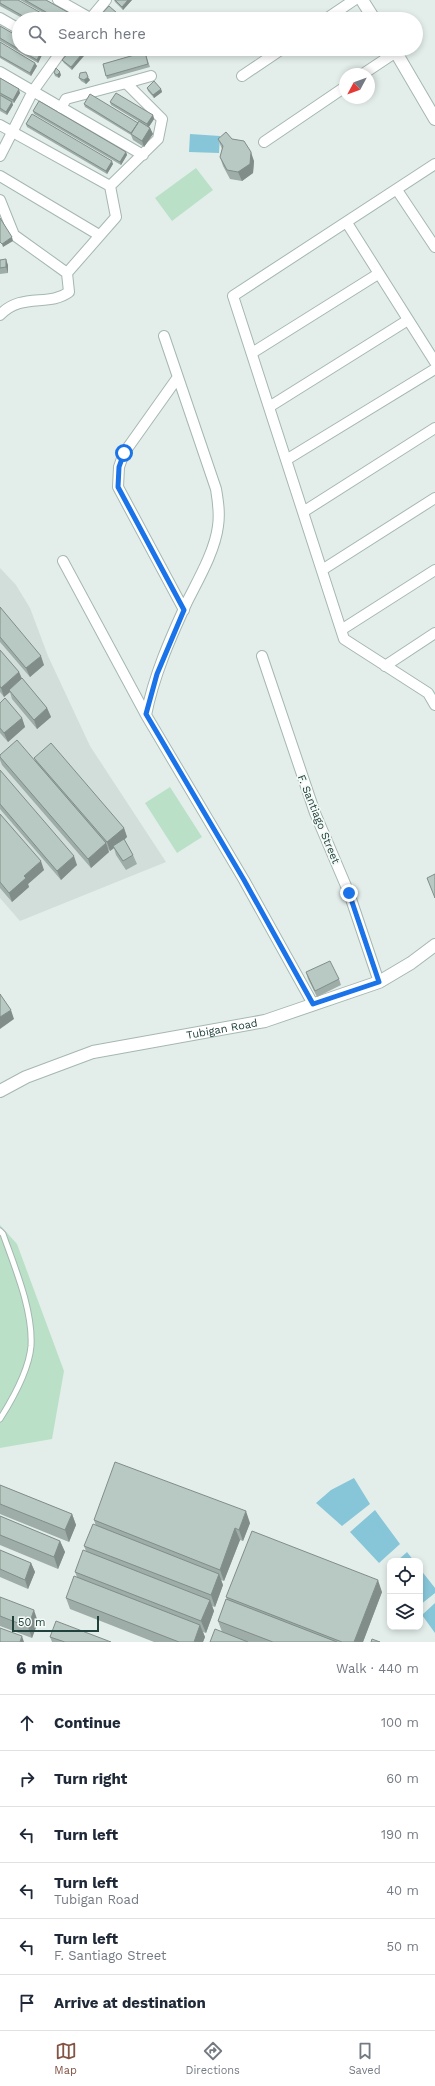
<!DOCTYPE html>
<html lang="en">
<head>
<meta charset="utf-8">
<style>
  body { margin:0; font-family:"Work Sans",sans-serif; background:#f6f6f7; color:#1f2937 }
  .controls { position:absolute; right:12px; bottom:12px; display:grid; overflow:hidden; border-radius:8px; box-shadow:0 2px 6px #0003 }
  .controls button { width:36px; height:36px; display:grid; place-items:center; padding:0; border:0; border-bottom:1px solid #e0e1e3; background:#fff; color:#1f2937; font:20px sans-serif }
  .compass { position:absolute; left:339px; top:68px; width:36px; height:36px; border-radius:50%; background:#fff; box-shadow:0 2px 6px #0003; rotate:229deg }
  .scale { position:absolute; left:12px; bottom:10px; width:87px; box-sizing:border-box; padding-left:4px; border:2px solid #21413b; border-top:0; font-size:11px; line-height:14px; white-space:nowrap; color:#21413b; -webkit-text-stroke:3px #f4faf7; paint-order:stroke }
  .stop { position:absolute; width:12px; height:12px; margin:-9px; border:3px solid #1a73e8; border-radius:50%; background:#fff }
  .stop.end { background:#1a73e8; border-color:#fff; box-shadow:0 1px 4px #0008 }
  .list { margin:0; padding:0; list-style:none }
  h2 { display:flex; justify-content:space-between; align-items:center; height:52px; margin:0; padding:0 16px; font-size:17px }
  h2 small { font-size:13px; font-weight:400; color:#747a83 }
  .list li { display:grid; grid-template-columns:26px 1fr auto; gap:12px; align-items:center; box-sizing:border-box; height:56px; padding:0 16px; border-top:1px solid #e0e1e3 }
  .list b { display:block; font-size:15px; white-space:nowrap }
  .list p { margin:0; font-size:13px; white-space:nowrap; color:#747a83 }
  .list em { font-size:13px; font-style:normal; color:#747a83 }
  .icon { flex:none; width:22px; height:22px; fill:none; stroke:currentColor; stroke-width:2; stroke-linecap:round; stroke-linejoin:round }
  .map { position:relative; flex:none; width:435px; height:1642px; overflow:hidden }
  .search { position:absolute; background:#fff; box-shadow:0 2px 6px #0003; left:12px; right:12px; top:12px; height:44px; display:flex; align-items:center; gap:10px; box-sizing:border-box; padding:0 14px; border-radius:22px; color:#747a83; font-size:15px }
  .sheet { height:388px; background:#fff }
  nav { display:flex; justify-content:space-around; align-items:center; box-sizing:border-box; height:56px; border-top:1px solid #e0e1e3; background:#fff; font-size:11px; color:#747a83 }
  nav a { display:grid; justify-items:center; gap:2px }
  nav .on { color:#835343 }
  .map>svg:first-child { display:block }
</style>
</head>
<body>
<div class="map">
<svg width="435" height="1642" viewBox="0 0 435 1642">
  <rect width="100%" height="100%" fill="#e3eeea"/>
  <path fill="#d1ded9" d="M0,568L16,585L30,608L48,656L90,746L166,862L20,921L0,898Z"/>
  <path fill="#bae1c7" d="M196,168L213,190L172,221L155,198Z
    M170,787L202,837L177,853L145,803Z
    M0,1225L17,1244L64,1371L52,1439L0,1448Z"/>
  <path fill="#86c6d8" d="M190,134L220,136L219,153L189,152Z
    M354,1478L370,1504L342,1526L316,1503L331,1490Z
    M375,1510L400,1544L379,1563L350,1532Z
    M407,1552L414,1561H397Z
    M420,1569L435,1588V1593L420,1605Z
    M435,1603V1633L422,1615Z"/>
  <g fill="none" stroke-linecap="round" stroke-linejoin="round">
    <g stroke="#a5b7b2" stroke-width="7">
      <path id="service" d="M0,1231L3,1234C15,1268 33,1310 31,1346C29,1370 12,1400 0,1419"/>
    </g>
    <g stroke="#a5b7b2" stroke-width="12">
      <path id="minor" d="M58,0L90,18
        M0,18L19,29
        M90,19L106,0
        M326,19L354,0
        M0,72L143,155
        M363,74L396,52
        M242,76L282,49
        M126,83L151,76
        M0,125L110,186
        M264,142L345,87
        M0,156L33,91L63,49
        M435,164L233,296L344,639L428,693L435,705
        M0,176L99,235
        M397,190L435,247
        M0,200L14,235L67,273L116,217L110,186L158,139L162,119L126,83L66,99L61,108
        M347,223L435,362
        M0,315C21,292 49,307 69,292L67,273
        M252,353L378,274
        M178,377L124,453L119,467L118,487L184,610
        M269,407L408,320
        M286,460L435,369
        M303,512L435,428
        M63,561L146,715L244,880L313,1004
        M322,570L435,498
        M341,630L435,570
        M262,656L315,813L349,893L379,982
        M385,666L435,633
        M146,715C154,675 170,639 187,602C198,580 215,551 218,526C220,513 218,501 216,489L164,336"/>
    </g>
    <g stroke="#a5b7b2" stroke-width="14">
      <g id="tertiary">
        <path d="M362,0L374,19"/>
        <path d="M394,49L435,119"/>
        <path id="s1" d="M0,1091L26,1077L93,1052L265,1021L379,982L411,963L435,945"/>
      </g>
    </g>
    <use href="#service" stroke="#fff" stroke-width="5"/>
    <use href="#minor" stroke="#fff" stroke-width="10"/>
    <use href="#tertiary" stroke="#fff" stroke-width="12"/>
  </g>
  <path fill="#9eada8" d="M0,0L52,19H24L0,6Z
    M20,0H46L71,14L72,17L71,19H54Z
    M114,0H132L123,10L115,2Z
    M0,26L42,50L43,53L38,63L0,41Z
    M0,42L37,66L31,76L0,58Z
    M72,49V70L64,63L62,60Z
    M146,55L150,67L107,79L103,64Z
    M54,73L61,75L59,78L55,76Z
    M0,78L20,93L14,103L12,102L13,105L7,115L0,111Z
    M79,78L90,80L86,84L81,81Z
    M147,88L161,89L162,92L154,98L148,91Z
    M110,102L153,115L154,119L149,127L150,128L153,134L144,147L133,140L131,135L85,107L84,104L138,123L139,122L111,105Z
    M33,111L126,152L127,155L121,165L34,114Z
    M26,124L113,164L107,174L27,127Z
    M218,139H232L254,161L253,173L242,181L230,179L223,166L220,157L222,149Z
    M0,260L8,265V273L0,274Z
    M0,607L44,665L30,677L0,642Z
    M0,650L19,672L22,679L47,708L51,717L37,729L12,699L10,692L4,697L0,692Z
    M0,703L22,718L25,727L8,742L0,733Z
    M0,755L36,762L34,758L124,828L127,837L124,840L133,855L137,864L126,870L116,855L114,848L110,851L108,849L109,852L91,868L2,765L0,760Z
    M0,770L77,865L61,880L0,809Z
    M0,814L44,870L28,884L29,887L12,902L0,888Z
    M306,972L339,979L341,985L317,997L308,979Z
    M0,1485L72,1514L76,1525L69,1542L0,1514Z
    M0,1516L60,1541L65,1552L58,1569L0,1545Z
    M94,1520L250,1523L243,1541L240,1540L224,1581L221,1580L223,1585L215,1607L212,1606L214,1611L206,1633L203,1632L205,1637L203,1642H154L70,1609L66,1598L77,1577L75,1572L86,1551L84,1546L96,1526Z
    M0,1550L31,1563L35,1572L28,1589L0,1577Z
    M382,1592L363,1642H210L222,1632L218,1621L227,1599L226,1597Z
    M0,1597L38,1622L32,1638L0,1626Z
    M50,1637L111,1642H52Z"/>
  <path fill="#818d88" d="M128,0H132L123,10L122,7Z
    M117,13L118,16L116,19H112Z
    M71,14L72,17L71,19H68Z
    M86,49H90L72,70L71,67Z
    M42,50L43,53L38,63L37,60Z
    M35,63L37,66L31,76L30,73Z
    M60,72L61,75L59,78L57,75Z
    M88,77L90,80L86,84L84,80Z
    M19,89L20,93L14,103L13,100Z
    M161,89L162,92L154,98L153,95Z
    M12,102L13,105L7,115L6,112Z
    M153,115L154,119L148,128L147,124Z
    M150,128L153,134L144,147L142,141Z
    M126,152L127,155L121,165L120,162Z
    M251,152L254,161L253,173L242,181L238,172Z
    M112,161L113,164L107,174L106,171Z
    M12,237L13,241L3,247L2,244Z
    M6,259L8,265V273L6,267Z
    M41,656L44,665L30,677L26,668Z
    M19,672L23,681L9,690L10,692L4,697L1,688Z
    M47,708L51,717L37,729L34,720Z
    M22,718L25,727L8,742L4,733Z
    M124,828L127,837L115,848L113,846L114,848L110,851L107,842Z
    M106,843L109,852L91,868L88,859Z
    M74,856L77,865L61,880L57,871Z
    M41,861L44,870L28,884L29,887L12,902L9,893L24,876Z
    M11,1010L14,1019L0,1029V1017Z
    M246,1511L250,1523L243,1541L239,1530Z
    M72,1514L76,1525L69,1542L65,1530Z
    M235,1528L240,1540L224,1581L220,1570Z
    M60,1541L65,1552L58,1569L54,1557Z
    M31,1563L35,1572L28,1589L25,1580Z
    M219,1574L223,1585L215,1607L211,1595Z
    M378,1580L382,1592L363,1642H354Z
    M210,1600L214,1611L206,1633L201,1621Z
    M34,1610L38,1622L32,1638L28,1627Z
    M200,1625L205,1637L203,1642H194Z
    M22,1636L24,1642H20Z"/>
  <path fill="#b8c9c3" stroke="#818d88" d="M0,0H18L52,19H28L0,3Z
    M25,0H46L71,14L68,19H58Z
    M115,0H128L122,7Z
    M109,6L117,13L112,19H97Z
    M0,26L19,37V49H41L42,50L37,60L0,38Z
    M0,42L35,63L30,73L0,56Z
    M72,49H86L71,67L62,60Z
    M145,52L148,64L106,76L103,64Z
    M56,68L60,72L57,75L54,73Z
    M86,72L88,77L84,80L79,78L80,73Z
    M0,78L19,89L13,100L0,93Z
    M154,81L161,89L153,95L147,88Z
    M116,93L153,115L147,124L110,102Z
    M90,94L138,123L131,133L84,104Z
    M0,95L12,102L6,112L0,108Z
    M39,101L126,152L120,162L33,111Z
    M32,114L112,161L106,171L26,124Z
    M139,121L150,128L142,141L131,134Z
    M226,132L232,139L244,141L251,152L250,164L238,172L227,170L220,157L223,146L218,139Z
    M0,218L12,237L2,244L0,242Z
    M6,259V267L0,268V260Z
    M0,607L41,656L26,668L0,637Z
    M0,650L19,672L1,688L0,686Z
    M22,678L47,708L34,720L9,690Z
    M5,698L22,718L4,733L0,728V703Z
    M17,740L106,843L88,859L0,757V755Z
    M51,743L124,828L107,842L34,758Z
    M0,770L74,856L57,871L0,804Z
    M0,814L41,861L24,876L26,878L9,893L0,882Z
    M124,839L133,855L123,861L113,846Z
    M435,874V898L427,878Z
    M330,961L339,979L315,991L306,972Z
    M0,994L11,1010L0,1017Z
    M115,1462L246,1511L239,1530L235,1528L220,1570L94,1520Z
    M0,1485L72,1514L65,1530L0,1504Z
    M0,1516L60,1541L54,1557L0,1535Z
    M93,1524L219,1574L211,1595L84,1546Z
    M252,1531L378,1580L354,1642H342L226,1597Z
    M0,1550L31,1563L25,1580L0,1569Z
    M83,1550L210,1600L201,1621L75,1572Z
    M74,1576L200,1625L194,1642H179L66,1598Z
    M0,1597L34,1610L28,1627L0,1616Z
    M226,1599L337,1642H273L218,1621Z
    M56,1621L111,1642H65L50,1637Z
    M0,1628L22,1636L20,1642H0Z
    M215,1629L248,1642H210Z
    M372,1639L380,1642H371Z"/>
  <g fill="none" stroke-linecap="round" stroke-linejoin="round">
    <path stroke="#1a73e8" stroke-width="5" d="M124,453L119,467L118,487L184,610L157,674L146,714L244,880L313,1004L379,982L349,893"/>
  </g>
  <g text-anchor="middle" stroke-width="3.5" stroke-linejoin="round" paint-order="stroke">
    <g font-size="11" fill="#21413b" stroke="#f4faf7">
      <text transform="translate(319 819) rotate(68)" y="4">F. Santiago Street</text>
      <text dy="4" stroke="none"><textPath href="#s1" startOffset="232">Tubigan Road</textPath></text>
    </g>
  </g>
</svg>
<div class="controls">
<button><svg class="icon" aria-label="locate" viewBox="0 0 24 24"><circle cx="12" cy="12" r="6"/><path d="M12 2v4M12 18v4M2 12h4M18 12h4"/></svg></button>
<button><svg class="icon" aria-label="layers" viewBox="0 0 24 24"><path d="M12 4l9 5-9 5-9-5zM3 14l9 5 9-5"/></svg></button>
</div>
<svg class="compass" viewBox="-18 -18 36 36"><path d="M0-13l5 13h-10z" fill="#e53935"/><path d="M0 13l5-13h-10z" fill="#747a83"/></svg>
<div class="scale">50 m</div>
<div class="stop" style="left:124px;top:453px"></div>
<div class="stop end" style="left:349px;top:893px"></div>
<div class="search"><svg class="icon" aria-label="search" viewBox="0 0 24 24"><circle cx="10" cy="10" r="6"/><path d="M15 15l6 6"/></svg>Search here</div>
</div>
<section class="sheet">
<h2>6 min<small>Walk · 440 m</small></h2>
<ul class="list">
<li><svg class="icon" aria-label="ahead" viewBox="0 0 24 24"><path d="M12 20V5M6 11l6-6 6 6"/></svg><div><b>Continue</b></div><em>100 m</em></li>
<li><svg class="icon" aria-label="right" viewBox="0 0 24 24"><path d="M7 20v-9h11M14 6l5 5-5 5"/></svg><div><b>Turn right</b></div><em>60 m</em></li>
<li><svg class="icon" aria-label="left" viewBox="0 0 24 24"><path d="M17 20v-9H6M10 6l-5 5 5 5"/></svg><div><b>Turn left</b></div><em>190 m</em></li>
<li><svg class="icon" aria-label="left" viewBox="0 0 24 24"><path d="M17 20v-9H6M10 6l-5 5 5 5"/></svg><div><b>Turn left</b><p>Tubigan Road</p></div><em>40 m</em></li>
<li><svg class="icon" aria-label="left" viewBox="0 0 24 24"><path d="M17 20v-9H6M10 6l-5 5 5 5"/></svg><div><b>Turn left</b><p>F. Santiago Street</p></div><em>50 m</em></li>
<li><svg class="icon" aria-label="arrive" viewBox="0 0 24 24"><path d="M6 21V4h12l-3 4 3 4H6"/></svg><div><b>Arrive at destination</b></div></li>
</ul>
</section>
<nav>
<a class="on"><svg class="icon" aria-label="map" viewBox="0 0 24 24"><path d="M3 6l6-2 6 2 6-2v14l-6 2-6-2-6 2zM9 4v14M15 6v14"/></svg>Map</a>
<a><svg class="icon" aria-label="directions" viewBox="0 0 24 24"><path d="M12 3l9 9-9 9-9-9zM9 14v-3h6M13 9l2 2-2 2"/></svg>Directions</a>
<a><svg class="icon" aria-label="saved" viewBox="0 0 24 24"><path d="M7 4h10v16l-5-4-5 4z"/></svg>Saved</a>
</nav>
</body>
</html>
